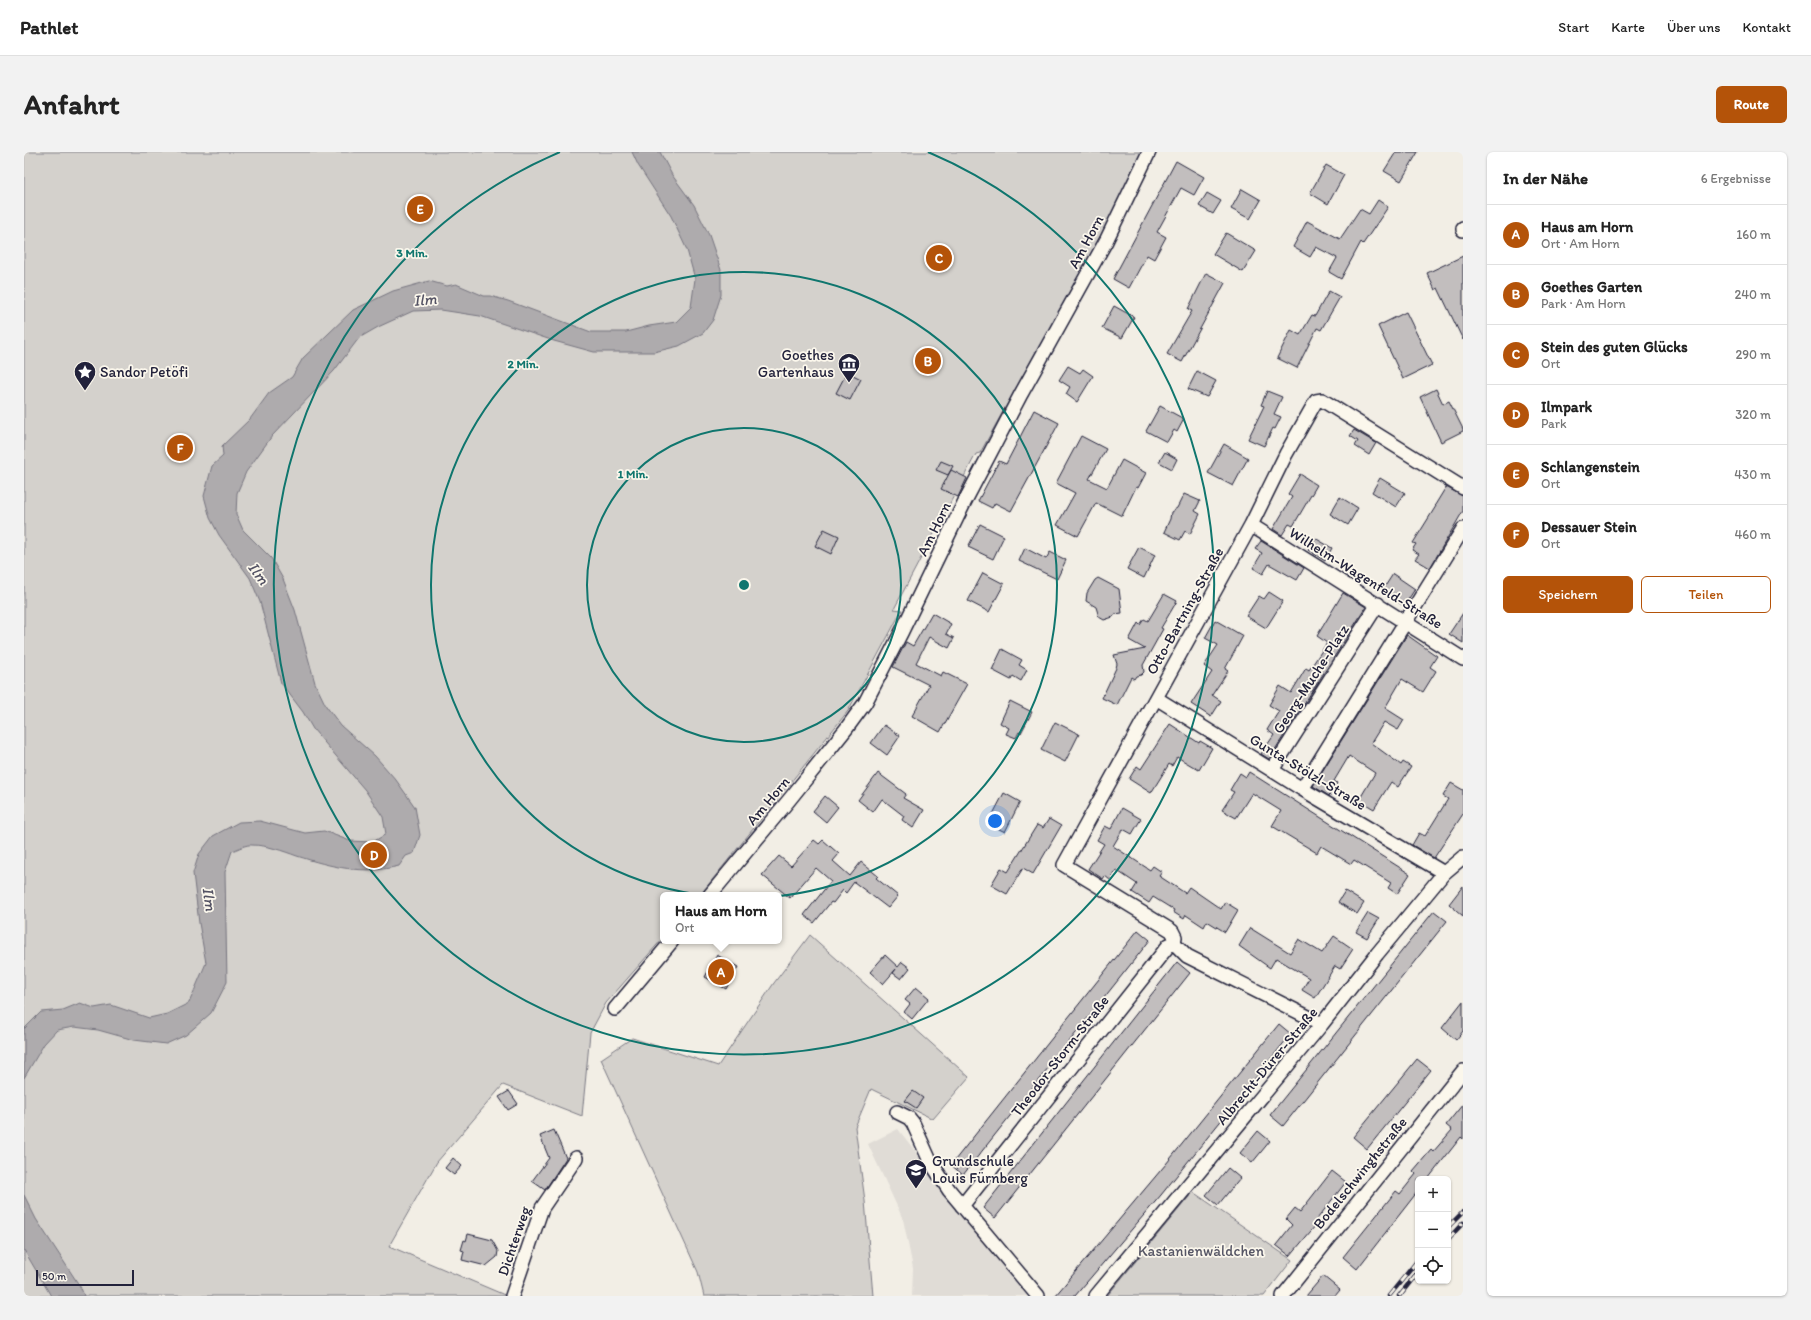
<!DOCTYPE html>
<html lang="de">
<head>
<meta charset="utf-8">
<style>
  body { margin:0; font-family:Itim,sans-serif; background:#f2f2f2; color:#222 }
  .controls { position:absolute; right:12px; bottom:12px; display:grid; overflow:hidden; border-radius:6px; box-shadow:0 1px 3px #0004 }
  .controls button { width:36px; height:36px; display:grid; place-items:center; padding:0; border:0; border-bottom:1px solid #e0e0e0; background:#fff; color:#222; font:20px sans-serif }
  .scale { position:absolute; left:12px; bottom:10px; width:98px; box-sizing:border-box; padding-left:4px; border:2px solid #22223b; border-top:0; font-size:11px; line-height:14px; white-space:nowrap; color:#22223b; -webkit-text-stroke:3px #fbf7ec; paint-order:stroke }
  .you { position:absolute; left:971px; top:669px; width:14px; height:14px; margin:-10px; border:3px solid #fff; border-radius:50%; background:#1a73e8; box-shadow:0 0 0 6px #1a73e833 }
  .badge { display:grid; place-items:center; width:26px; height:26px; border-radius:50%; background:#b45309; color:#fff; font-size:13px; font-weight:700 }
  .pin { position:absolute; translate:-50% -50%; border:2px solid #fff; box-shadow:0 1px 4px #0006 }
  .popup { position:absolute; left:636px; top:740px; width:122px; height:52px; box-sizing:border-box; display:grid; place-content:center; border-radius:6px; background:#fff; filter:drop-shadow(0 1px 3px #0005); font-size:13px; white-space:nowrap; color:#767676 }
  .popup b { font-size:15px; color:#222 }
  .popup::after { content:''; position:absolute; left:50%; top:100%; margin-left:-8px; border:8px solid transparent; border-top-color:#fff }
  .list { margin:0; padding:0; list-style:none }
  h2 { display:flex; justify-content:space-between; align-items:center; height:52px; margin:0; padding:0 16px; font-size:17px }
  h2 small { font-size:13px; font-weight:400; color:#767676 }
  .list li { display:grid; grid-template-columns:26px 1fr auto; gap:12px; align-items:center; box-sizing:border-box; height:60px; padding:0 16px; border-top:1px solid #e0e0e0 }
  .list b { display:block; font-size:15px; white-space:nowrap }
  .list p { margin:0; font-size:13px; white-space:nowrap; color:#767676 }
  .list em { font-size:13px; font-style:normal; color:#767676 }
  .actions { display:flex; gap:8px; padding:12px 16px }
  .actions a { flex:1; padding:9px 0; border:1px solid #b45309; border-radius:6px; text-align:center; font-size:14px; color:#b45309 }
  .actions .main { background:#b45309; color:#fff }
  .icon { flex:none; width:22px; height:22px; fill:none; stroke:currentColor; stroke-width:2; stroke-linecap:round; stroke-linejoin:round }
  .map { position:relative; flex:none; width:1439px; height:1144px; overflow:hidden; border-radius:6px }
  header { display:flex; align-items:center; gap:24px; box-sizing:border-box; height:56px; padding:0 20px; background:#fff; border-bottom:1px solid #e0e0e0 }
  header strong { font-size:19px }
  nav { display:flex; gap:22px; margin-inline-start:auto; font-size:14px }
  .intro { display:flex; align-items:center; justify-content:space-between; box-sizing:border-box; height:96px; padding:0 24px }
  h1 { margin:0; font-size:28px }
  .button { padding:10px 18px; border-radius:6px; background:#b45309; color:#fff; font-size:14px; font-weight:700 }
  main { display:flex; gap:24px; padding:0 24px }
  aside { flex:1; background:#fff; border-radius:6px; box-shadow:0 1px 3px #0004 }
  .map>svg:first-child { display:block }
</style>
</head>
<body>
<header>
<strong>Pathlet</strong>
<nav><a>Start</a><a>Karte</a><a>Über uns</a><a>Kontakt</a></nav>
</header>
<div class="intro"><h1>Anfahrt</h1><a class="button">Route</a></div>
<main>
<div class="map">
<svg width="1439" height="1144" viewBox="0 0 1439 1144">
  <rect width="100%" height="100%" fill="#f2eee5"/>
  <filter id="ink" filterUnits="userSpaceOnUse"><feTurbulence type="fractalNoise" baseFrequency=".025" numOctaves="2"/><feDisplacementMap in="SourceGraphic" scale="8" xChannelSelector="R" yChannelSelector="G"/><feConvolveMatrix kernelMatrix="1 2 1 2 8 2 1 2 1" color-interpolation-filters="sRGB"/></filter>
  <g filter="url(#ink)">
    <path fill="#e0dcd6" d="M874,977L899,1009L940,1067L1006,1144H888L889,1116L879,1067L844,992Z"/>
    <path fill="#d4d1cc" stroke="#7b7a84" d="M0,0H1119L1101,40L956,301L952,302L870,457L878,458L824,559L676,743H639V786L582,851L566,881L558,964L479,933L413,1010L365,1094L483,1144H0Z
      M786,783L945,925L909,967L847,937L831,975L841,1049L849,1144H680L674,1120L577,907L608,886L694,914L750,831Z
      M1169,1040L1268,1108L1240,1144H1083Z"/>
    <path fill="#aeabad" stroke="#76747f" d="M608,0H636L648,23L670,53L685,83L697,118V143L689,168L679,181L655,194L630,200H570L530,189L456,164L417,158L389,159L354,175L335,186L310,219L248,284L222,320L213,341L212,362L219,378L247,406L259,427L271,458L291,531L302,554L317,574L351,604L372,628L391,655L396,683L390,701L382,704L375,714C339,723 308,715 273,704C259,699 243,693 228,693C222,692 214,697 208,699L201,720L203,830L187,861L162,883L142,892L110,888L74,878L50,875L33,878L20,892L0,926V877L17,860L39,858L56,851L70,856L87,853L125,866L143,862L165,851L182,811L175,771L169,721L175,702L189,684L215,670L236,669L281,681L300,679L326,689L349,690L362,682L359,665L341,638L289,577L279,560L257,531L236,450L226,426L195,383L186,366L180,344L188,314L199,304L198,294L226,267L245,241L268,225L279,206L329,158L369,139L405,129L423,134L432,132L460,144H466L484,149L567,180H602L625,174L652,170L667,155L671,127L663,98L647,64L614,13Z
      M0,1043L12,1067L57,1136L60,1144H27L0,1098Z"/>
    <path fill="#c2bebe" stroke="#22223b" d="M1372,0H1394L1377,29L1360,19Z
      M1152,9L1180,25L1170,43L1157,36L1133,80L1142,85L1130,107L1123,103L1105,136L1089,127Z
      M1302,13L1320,23L1304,52L1286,41Z
      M1218,37L1237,48L1226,67L1207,57Z
      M1183,41L1197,49L1189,62L1175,54Z
      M1354,48L1364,55L1339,92L1337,90L1317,127L1305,120L1313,106L1292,95L1286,105L1269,95L1283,69L1316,87L1336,57L1345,62Z
      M1202,81L1232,99L1219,120L1189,102Z
      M1439,104V188L1414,136L1411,138L1403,121Z
      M1182,121L1201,131L1158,210L1143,202L1168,159L1164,157Z
      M1305,139L1316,145L1297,178L1293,176L1273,216L1253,206L1267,178L1276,183L1288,163L1291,164Z
      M1090,154L1110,165L1098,186L1078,176Z
      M1382,160L1408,213L1379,227L1354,174Z
      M1044,214L1056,221L1059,217L1069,224L1053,250L1042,242L1046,235L1035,228Z
      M1173,219L1192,229L1183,245L1164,237Z
      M823,220L837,227L826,248L812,241Z
      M1412,237L1419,252L1425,249L1439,277V279L1417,290L1396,245Z
      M1243,239L1258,245L1250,262L1257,265L1251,277L1249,276L1240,294L1224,287L1240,254L1237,253Z
      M1136,254L1160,267L1153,280L1150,278L1143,290L1122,279Z
      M1010,258L1035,271L987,359L971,351L968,356L954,349L975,309L982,312Z
      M1330,278L1352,291L1345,303L1331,294L1334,289L1326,284Z
      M1057,284L1082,297L1065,327L1083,336L1098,308L1122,321L1114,336L1112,335L1098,364L1072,351L1054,384L1033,373L1051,341L1032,331Z
      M1200,292L1224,306L1209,334L1184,321Z
      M1141,300L1153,307L1148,317L1135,310Z
      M917,309L929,314L924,323L912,318Z
      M927,318L943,326L934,345L917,337Z
      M1276,322L1293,333L1269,374L1265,372L1258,383L1249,377L1268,345L1264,342Z
      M1356,326L1381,341L1372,355L1348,340Z
      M1422,335L1439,344V359L1406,416L1391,407L1395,402L1388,398L1392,392L1389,391L1412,354L1411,353Z
      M1160,342L1176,349L1171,359L1176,362L1166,382L1161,379L1156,388L1140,380L1146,367L1147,360L1153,356Z
      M1316,345L1334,356L1324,373L1306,362Z
      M956,372L980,384L969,407L944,395Z
      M800,377L815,384L807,402L791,394Z
      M1291,386L1308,396L1301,409L1284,398Z
      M1237,389L1280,416L1273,428L1245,412L1239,422L1229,416L1238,401L1231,397Z
      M1115,395L1131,403L1120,426L1103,417Z
      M1001,396L1022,407L1026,400L1042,408L1033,427L995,409Z
      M959,421L980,432L965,460L944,449Z
      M1369,422L1391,437L1380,454L1358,439Z
      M1074,426L1095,437L1098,461L1091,462L1089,465L1080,468L1075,465L1072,455L1062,449L1063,441L1071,428Z
      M1245,440L1259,449L1242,476L1222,464L1235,444L1240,447Z
      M1319,441L1342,455L1245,607L1237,602L1250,583L1243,578L1255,559L1245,553L1256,534L1267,541L1282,516L1285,518L1303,491L1293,484Z
      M1140,442L1153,449L1137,476L1139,477L1119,513L1120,520L1117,523L1112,524L1110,527L1107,525L1093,553L1078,546L1092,516L1093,512L1090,503L1121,497L1105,488L1114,471L1116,473L1120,467L1124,469Z
      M908,461L927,472L922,482L930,486L925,496L905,485L892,511L917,524L919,520L943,532L916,580L888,564L905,533L869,515L882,490L889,494Z
      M1439,461V491L1425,482Z
      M1191,468L1219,484L1201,517L1204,519L1188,543L1197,549L1187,565L1167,552L1188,520L1180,514L1194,493L1181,486Z
      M1383,483L1413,504L1406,515L1412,519L1399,540L1378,527L1361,556L1380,568L1374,578L1360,570L1347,591L1377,613L1379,610L1387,615L1374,635L1367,630L1350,657L1335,648L1351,621L1325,604L1310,629L1313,631L1305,644L1289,634Z
      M978,497L998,508L995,513L1003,518L997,529L989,524L987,528L968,518Z
      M986,549L1008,560L997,581L995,580L992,586L982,582L985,576L976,571Z
      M1031,570L1055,582L1041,610L1017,598Z
      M1146,572L1175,591L1176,589L1188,596L1175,618L1153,605L1148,614L1145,612L1127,641L1105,627L1113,614L1117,617Z
      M860,573L876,584L863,603L847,591Z
      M1225,620L1386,722L1373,742L1364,736L1367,731L1330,708L1327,712L1297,694L1293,701L1248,674L1257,659L1228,641L1212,666L1198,658L1210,640L1206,638L1216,621L1222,625Z
      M854,621L882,642L879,646L900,658L889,676L878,668L880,664L858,647L849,660L834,648Z
      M1427,631L1439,638V662L1410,706L1388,693L1395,681L1401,684L1424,647L1419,644Z
      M980,641L996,650L981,680L971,675L976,665L969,662Z
      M801,644L814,655L802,670L789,659Z
      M1098,656L1117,667L1108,682L1099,677L1089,694L1126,718L1129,714L1138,720L1135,724L1161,741L1165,735L1197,757L1201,750L1214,758L1201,780L1183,769L1180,775L1162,763L1160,767L1149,760L1150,758L1129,745L1125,751L1108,740L1113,732L1092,718L1086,728L1081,724L1079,727L1064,717L1080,692L1073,688L1081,674L1087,677Z
      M1025,667L1037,674L1009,722L999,716L983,742L967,733L977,716L984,720L1013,673L1019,676Z
      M790,688L795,692L799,688L815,702L809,709L826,724L837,710L854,724L852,726L874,744L864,756L830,730L822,741L819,738L809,751L807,750L790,771L780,763L807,729L792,716L766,746L738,723L755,704L767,714Z
      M1439,734V764L1425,752Z
      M1321,739L1340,751L1333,762L1314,750Z
      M1410,759L1423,769L1259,974L1246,963Z
      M1344,761L1355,767L1343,786L1332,780Z
      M1226,776L1266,801L1275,787L1298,801L1310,784L1329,797L1316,817L1311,814L1291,846L1278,838L1285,826L1252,806L1246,816L1215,794Z
      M1114,778L1126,788L939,1023L927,1013Z
      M693,803L714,815L702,837L681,825Z
      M861,803L874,815L878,810L886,816L877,827L869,821L872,817L859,832L846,820Z
      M1153,810L1166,821L971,1066L959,1056Z
      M892,835L905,846L888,867L880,860L886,852L881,848Z
      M1439,849V879L1432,888L1418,876Z
      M1255,872L1267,882L1137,1043L1051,1144H1031L1142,1012Z
      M1393,907L1407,918L1343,997L1329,985Z
      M485,939L494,952L484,958L475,945Z
      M889,939L899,946L892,956L881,949Z
      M1439,952V987L1437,985L1404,1027H1394V1039L1333,1117L1319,1105L1372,1039L1376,1042L1392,1022L1389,1019L1407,998L1409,1000L1428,978L1422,973Z
      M530,978L542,1006L521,1038L508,1029L525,1006L516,984Z
      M1234,979L1246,989L1228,1011L1216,1001Z
      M429,1006L438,1014L430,1023L421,1016Z
      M1204,1016L1216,1026L1194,1053L1182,1043Z
      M1308,1019L1322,1030L1290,1071L1292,1073L1266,1104L1252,1093L1268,1073L1262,1067L1271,1056L1276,1060Z
      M444,1082L468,1088L474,1099L473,1105L462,1114L438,1108L440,1099L437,1098L440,1088L442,1089Z
      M1299,1124L1316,1138L1311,1144H1282Z"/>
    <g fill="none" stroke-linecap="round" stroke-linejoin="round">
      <g stroke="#22223b" stroke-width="16">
        <path id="minor" d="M1439,76V78
          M1227,373L1439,507
          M1132,546L1278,637L1420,721
          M1248,618L1354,452
          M1278,637L1439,377
          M686,743L765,648L822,577L841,551L878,479L941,349L997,242L1082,89L1125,0
          M1150,791L1151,785L1148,779L1040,713L1227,373L1262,302L1292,249L1298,248L1439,336
          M591,857L648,789
          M873,960L885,966L889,971L906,1009L925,1038L1014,1144
          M938,1054L1145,793L1150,791L1163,804L1298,872
          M488,1144L518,1056L552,1006
          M1072,1144L1298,872L1353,802L1420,721L1439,705
          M1259,1144L1439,919"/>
      </g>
      <use href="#minor" stroke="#fbf7ec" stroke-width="13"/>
      <g stroke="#22223b" stroke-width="4.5">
        <path id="rail" d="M1424,1075L1439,1060
          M1424,1087L1439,1071
          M1365,1144L1394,1108
          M1375,1144L1394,1120"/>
      </g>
      <use href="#rail" stroke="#fbf7ec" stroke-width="3" stroke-dasharray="9" stroke-linecap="butt"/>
    </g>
  </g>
  <g fill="none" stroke="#0f766e" stroke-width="2">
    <circle cx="720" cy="433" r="157"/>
    <circle cx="720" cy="433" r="313"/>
    <path d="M904 0A470 470 0 1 1 536 0"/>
  </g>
  <defs>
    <g id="museum-pin" transform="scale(1.15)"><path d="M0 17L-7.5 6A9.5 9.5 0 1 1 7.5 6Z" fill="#22223b" stroke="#fbf7ec"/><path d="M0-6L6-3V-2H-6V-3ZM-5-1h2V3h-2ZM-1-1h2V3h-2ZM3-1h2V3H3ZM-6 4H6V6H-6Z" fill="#fff"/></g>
    <g id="sight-pin" transform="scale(1.15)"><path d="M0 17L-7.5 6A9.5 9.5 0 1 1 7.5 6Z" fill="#22223b" stroke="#fbf7ec"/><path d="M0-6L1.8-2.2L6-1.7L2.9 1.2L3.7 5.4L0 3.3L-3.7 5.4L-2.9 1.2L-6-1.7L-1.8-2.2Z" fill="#fff"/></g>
    <g id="school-pin" transform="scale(1.15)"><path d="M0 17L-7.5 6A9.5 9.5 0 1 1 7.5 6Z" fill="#22223b" stroke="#fbf7ec"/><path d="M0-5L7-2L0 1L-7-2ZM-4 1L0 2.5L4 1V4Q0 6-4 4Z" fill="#fff"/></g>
  </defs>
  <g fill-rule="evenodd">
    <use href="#museum-pin" x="825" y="212"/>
    <use href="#sight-pin" x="61" y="220"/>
    <use href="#school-pin" x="892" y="1018"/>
  </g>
  <g text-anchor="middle" stroke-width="3.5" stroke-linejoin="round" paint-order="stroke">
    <g font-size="15" fill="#22223b" stroke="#fbf7ec">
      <text transform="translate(1062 90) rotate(-62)" y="5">Am Horn</text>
      <text transform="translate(910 377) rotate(-64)" y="5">Am Horn</text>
      <text transform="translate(1342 426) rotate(32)" y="5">Wilhelm-Wagenfeld-Straße</text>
      <text transform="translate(1161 459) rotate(-61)" y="5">Otto-Bartning-Straße</text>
      <text transform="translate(1287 527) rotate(-57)" y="5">Georg-Muche-Platz</text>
      <text transform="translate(1284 620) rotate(31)" y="5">Gunta-Stölzl-Straße</text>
      <text transform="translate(744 649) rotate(-50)" y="5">Am Horn</text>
      <text transform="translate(1036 904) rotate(-52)" y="5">Theodor-Storm-Straße</text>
      <text transform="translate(1243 914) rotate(-50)" y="5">Albrecht-Dürer-Straße</text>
      <text transform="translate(1336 1021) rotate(-51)" y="5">Bodelschwinghstraße</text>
      <text transform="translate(490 1089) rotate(-71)" y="5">Dichterweg</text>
    </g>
    <g font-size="15" fill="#22223b" stroke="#fbf7ec" text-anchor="start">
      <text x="810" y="208" text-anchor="end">Goethes<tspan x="810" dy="17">Gartenhaus</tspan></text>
      <text x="76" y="225">Sandor Petöfi</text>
      <text x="908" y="1014">Grundschule<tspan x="908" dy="17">Louis Fürnberg</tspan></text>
    </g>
    <g font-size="15" fill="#575766" stroke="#fbf7ec">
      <text x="1177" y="1104">Kastanienwäldchen</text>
    </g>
    <g font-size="16" font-style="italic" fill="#535263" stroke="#fbf7ec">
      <text transform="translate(401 147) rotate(-5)" y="6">Ilm</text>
      <text transform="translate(235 421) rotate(53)" y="6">Ilm</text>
      <text transform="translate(186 747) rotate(82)" y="6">Ilm</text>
    </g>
  </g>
  <circle cx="720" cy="433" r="6" fill="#0f766e" stroke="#fbf7ec" stroke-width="2"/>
  <g font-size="12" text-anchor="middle" font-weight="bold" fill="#0f766e" stroke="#fbf7ec" stroke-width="3.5" stroke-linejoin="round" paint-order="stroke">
    <text x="388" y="105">3 Min.</text>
    <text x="499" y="216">2 Min.</text>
    <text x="609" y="326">1 Min.</text>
  </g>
</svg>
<div class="controls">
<button>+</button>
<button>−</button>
<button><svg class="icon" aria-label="locate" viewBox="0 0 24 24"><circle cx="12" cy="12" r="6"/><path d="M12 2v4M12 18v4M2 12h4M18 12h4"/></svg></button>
</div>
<div class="scale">50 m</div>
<div class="you"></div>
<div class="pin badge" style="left:697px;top:820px">A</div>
<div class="popup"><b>Haus am Horn</b>Ort</div>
<div class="pin badge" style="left:904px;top:209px">B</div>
<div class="pin badge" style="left:915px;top:106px">C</div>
<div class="pin badge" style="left:350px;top:703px">D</div>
<div class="pin badge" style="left:396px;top:57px">E</div>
<div class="pin badge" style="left:156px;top:296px">F</div>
</div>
<aside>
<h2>In der Nähe<small>6 Ergebnisse</small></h2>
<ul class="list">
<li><span class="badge">A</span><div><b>Haus am Horn</b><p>Ort · Am Horn</p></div><em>160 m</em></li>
<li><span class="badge">B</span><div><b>Goethes Garten</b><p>Park · Am Horn</p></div><em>240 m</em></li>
<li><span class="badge">C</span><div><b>Stein des guten Glücks</b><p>Ort</p></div><em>290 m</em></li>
<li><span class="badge">D</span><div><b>Ilmpark</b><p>Park</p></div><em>320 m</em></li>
<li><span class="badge">E</span><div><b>Schlangenstein</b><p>Ort</p></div><em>430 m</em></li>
<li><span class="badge">F</span><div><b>Dessauer Stein</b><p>Ort</p></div><em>460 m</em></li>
</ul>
<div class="actions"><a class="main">Speichern</a><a>Teilen</a></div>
</aside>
</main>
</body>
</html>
